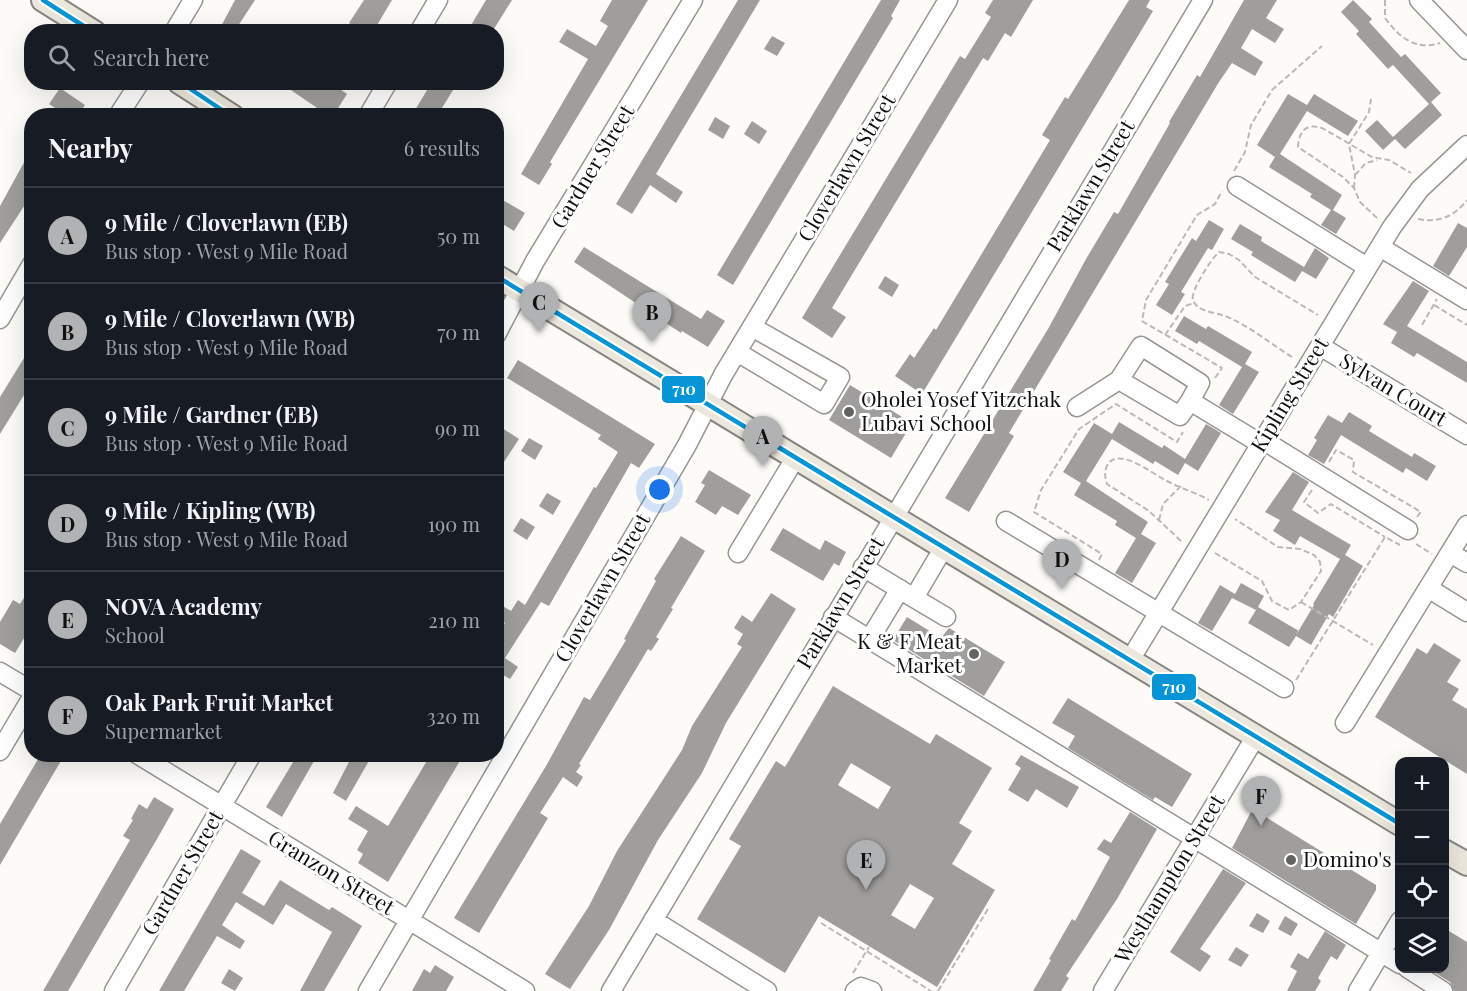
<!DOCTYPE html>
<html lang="en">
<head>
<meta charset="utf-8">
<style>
  body { margin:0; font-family:"Playfair Display",serif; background:#242831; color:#f1f3f6 }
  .controls { position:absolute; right:18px; bottom:18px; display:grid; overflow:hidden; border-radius:12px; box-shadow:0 6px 24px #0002 }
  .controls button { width:54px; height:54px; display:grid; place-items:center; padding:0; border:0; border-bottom:2px solid #363941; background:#171b24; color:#f1f3f6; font:30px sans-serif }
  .you { position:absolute; left:660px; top:490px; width:21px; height:21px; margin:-15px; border:4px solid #fff; border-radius:50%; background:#1a73e8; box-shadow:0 0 0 9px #1a73e833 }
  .badge { display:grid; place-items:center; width:39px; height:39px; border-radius:50%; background:#b1b2b3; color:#111; font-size:20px; font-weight:700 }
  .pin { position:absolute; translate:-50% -50px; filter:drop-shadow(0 2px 3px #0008) }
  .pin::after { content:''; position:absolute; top:32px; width:21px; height:18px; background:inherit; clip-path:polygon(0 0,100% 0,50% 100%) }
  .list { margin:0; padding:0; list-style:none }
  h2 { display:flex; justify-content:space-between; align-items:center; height:78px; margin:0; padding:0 24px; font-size:26px }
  h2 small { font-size:20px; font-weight:400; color:#9ea1a6 }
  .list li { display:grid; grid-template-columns:39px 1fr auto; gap:18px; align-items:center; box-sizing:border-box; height:96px; padding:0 24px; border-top:2px solid #363941 }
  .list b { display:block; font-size:22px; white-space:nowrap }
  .list p { margin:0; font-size:20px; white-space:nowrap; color:#9ea1a6 }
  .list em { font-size:20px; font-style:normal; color:#9ea1a6 }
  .icon { flex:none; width:33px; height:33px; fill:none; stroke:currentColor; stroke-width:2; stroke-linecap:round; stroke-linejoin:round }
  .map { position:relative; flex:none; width:1467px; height:991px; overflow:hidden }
  .search { position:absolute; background:#171b24; box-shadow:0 6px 24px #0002; left:24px; top:24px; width:480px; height:66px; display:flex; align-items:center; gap:15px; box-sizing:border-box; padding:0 21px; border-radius:24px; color:#9ea1a6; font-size:22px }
  .panel { position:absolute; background:#171b24; box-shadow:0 6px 24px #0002; left:24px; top:108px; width:480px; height:654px; border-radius:24px }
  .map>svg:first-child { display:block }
</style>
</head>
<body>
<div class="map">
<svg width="1467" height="991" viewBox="0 0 1467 991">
  <rect width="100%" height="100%" fill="#fcfbf7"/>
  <path fill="#a09e9c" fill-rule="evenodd" d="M235,0H255L234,32H218Z
    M364,0H392L373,32H363L349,23Z
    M486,0H512L492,32H467Z
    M612,0H648L550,162L552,164L539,185L521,174L588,59L559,42L567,29L596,46L608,26L600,21Z
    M738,0H760L656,174L683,192L676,203L650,185L632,214L616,204Z
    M881,0H900L891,16L893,18L733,285L717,275Z
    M993,0H1033L1011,37L1005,33L988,61L983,58L850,278L832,308L846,317L832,338L802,318L960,56L965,59L991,17L985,13Z
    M1129,0H1150L1146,7L1153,11L922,394L895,376L910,354L914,358L934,328L936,330L1050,140L1042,135L1065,97L1068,99Z
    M1244,0H1277L1266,18L1284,29L1275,43L1252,29L1241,48L1263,62L1255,76L1232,63L1219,82L1009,433L1014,436L969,512L945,498L1048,329L1086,259L1114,212L1118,214L1170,123L1169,122L1197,75L1200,77Z
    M1353,0L1372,19L1369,22L1401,57L1405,54L1441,93L1431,102L1442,115L1405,149L1395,139L1383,150L1365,131L1377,120L1393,137L1429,104L1393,65L1388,69L1356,34L1359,31L1341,12Z
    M772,36L785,43L777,56L764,49Z
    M279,82H330L347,94L333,116H329Z
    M432,82H458L437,116H424L415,110Z
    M60,88L85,105L78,116H67L49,104Z
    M1288,94L1307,105L1314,94L1358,121L1348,136L1307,111L1280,154L1342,195L1333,210L1346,218L1336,234L1321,225L1331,210L1310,197L1312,194L1269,167L1275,157L1257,145Z
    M715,117L730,126L723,139L708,130Z
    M752,121L767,131L759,144L744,134Z
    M32,148V194L0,243V206Z
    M501,199L525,213L514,231L496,220V205Z
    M1209,220L1224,229L1212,250L1208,248L1181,292L1185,294L1172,315L1156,305L1169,284L1165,282L1192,238L1196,241Z
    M1458,223L1467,228V247L1449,276L1433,266Z
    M1240,224L1262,237L1261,241L1304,267L1315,248L1329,258L1316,279L1302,271L1295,282L1251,255L1253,252L1231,239Z
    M584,247L701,319L707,310L725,321L708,347L682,331L681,333L574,262Z
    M885,276L899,285L892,297L878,288Z
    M1413,281L1429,291L1407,326L1467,362V383L1417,353L1414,357L1391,343L1397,332L1383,324Z
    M1184,316L1206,329L1208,326L1252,352L1245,364L1259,372L1233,414L1219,405L1242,367L1199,341L1197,344L1175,331Z
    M32,345V382L0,434V397Z
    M518,360L655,444L639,468L631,463L549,606L541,602L505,658L518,667L510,679L496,671V635L505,623L496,617V602L511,611L518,600L525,605L594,487L596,488L618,452L598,439L601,435L507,378Z
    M850,385L912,423L891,458L829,420Z
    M1349,412L1372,426L1369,431L1412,457L1414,453L1436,466L1427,481L1406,468L1403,473L1341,435L1324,464L1308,455L1317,440L1314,438L1328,415L1342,423Z
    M1119,422L1162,448L1164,445L1185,459L1206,424L1221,433L1198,471L1185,463L1178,475L1155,461L1153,464L1112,439L1086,481L1148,522L1141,534L1156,543L1132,583L1115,573L1136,538L1115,525L1117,521L1074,495L1081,483L1063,472L1094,423L1112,434Z
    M496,424L519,439L496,474Z
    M529,438L543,446L535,460L521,451Z
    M709,470L751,495L738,515L722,506L716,515L695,502L705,485L701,483Z
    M1293,472L1309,482L1292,510L1351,545L1345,555L1363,566L1333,617L1329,614L1311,645L1296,636L1289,647L1248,623L1256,610L1232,598L1212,631L1198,623L1220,585L1235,594L1241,583L1264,596L1258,607L1299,631L1296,635L1314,605L1313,604L1340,559L1300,536L1295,545L1273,531L1280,520L1265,512Z
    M547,493L561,501L553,515L539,506Z
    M521,518L535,527L527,540L513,531Z
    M783,528L820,550L825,540L846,552L839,566L834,563L823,581L770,550Z
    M681,536L705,551L671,608L673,609L656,637L659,639L651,651L648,649L579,764L581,765L576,772L583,777L577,787L563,777L540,813L548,818L479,933L454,918L546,766L584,697L590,700L626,640L624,639L656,581L654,579Z
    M32,585V625L15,653L0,644V622L13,600L20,604Z
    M771,593L796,609L726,723L702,773L658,840L609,930L570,989L545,974L589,906L617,851L682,750L692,726L742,647L737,644L743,634L734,628L742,615L752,622Z
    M907,617L941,638L949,628L1005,662L984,696L893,640Z
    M1434,643L1461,660L1447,682L1459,689L1452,700L1467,709V774L1375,717L1417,648L1427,654Z
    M833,686L930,744L936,734L992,768L959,823L972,831L952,864L995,890L937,987L819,916L785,973L697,919L741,846L729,839L776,761L785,767ZM851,763L891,787L878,809L838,785ZM910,884L934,898L915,929L891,915Z
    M1068,698L1192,774L1172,807L1155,797L1153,800L1068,748L1075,736L1052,723Z
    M41,754H65L0,865V824Z
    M298,754H318L282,817L266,807Z
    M353,754H363L370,759L346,801L333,793Z
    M431,754H464L388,882L358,863L363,854L357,850L368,831L348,819L356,806L388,826Z
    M1021,755L1079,787L1067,808L1036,789L1028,802L1008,790L1021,768L1015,764Z
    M154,797L174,809L157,839L68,991H43L130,840L123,836L133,820L131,819L139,804L147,809Z
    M1256,811L1376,885V890L1356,924L1232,848L1251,812Z
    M1130,812L1157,829L1117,899L1066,976L1069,978L1061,991H1033L1051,960L1049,959L1072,919L1075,921L1110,857L1097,849L1104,839L1111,843Z
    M241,849L261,861L242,893L264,906L280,880L329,910L332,907L362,926L324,991H300L332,932L286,904L273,925L236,902L222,925L245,941L240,949L217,936L184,991H159Z
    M1223,869L1246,883L1200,949L1211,956L1200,972L1170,952Z
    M1257,913L1270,921L1263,933L1249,926Z
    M1285,916L1298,924L1291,936L1278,929Z
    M1444,928L1467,942V991H1454L1450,982L1429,969H1444Z
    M1325,931L1346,945L1337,960L1331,956L1318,978L1321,981L1315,991H1287L1297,971L1290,967L1298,953L1308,959Z
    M1236,947L1249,955L1241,967L1228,960Z
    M435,965L454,977L446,991H412L424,969L430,973Z
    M229,969L243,978L235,991L221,983Z"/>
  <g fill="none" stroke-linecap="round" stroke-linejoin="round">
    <g stroke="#979695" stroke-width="21">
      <path id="minor" d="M1419,0L1467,50
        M174,32L193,0
        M419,32L438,0
        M118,116L140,82
        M368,116L388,82
        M1237,186L1367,267
        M1380,247L1467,300
        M0,319L32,264
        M496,335L535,261L693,0
        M1320,346L1467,435
        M737,352L824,404L840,377L752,327
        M1119,380L1141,346L1200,383L1190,401
        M1077,407L1119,380L1180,416L1190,401L1261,444
        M1263,440L1408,530
        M1006,521L1284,688
        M738,553L796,457
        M1450,553L1467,563
        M863,567L914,598L944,547
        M1428,588L1467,612
        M914,598L946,617
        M833,617L1400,964
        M874,632L900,589
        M1130,660L1392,227L1420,189L1467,145
        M0,672L32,691
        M1345,723L1467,525
        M0,751L32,697
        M137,754L525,991
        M653,920L767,991
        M1407,968L1443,991
        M114,991L252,754
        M368,991L687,445L723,375L948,0
        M611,991L1203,0
        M855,991L861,987L872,991
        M1103,991L1256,736
        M1358,991L1400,921"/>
    </g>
    <g stroke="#848482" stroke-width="26">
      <path id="major" d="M43,0L94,32
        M179,82L232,116
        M496,276L1400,824
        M1444,851L1467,864"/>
    </g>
    <path stroke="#b9b9b8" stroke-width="2" stroke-dasharray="6 3" stroke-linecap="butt" d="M1385,0V18C1399,37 1415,51 1440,43
      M1234,171L1245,152L1251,125L1272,90L1322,46
      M1355,175L1366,163L1377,160
      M1354,188L1355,175L1349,144L1369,112L1371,99
      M1377,218L1360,202L1354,188L1343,177L1298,147C1299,131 1306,123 1322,128L1372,157L1389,160L1411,173
      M1418,219C1438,223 1454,217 1467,200
      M1434,305L1467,325
      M1422,325L1437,299
      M1165,335L1185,306L1194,303
      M1292,357C1271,344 1248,325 1225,316C1215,312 1197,312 1193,300C1190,291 1212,258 1219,252L1229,254L1239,260L1255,277L1318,315
      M1215,378L1222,368L1142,321L1146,300L1197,215L1215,204L1222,191
      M1329,462L1336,450L1354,460L1353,472L1421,512L1417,517
      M1312,490L1304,502L1318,513L1331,504L1385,537
      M1159,520L1163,504L1181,486
      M1181,541L1149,511L1107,484C1105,478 1104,472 1107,466C1117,445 1153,474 1165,480C1179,488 1195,492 1209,500
      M1416,544L1432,554
      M1215,553L1262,581L1272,601L1289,610L1301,602L1321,571L1320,562L1314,555L1300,549L1278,547L1235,519
      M1099,560L1102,554L1034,512L1041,490L1079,429L1116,404L1177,442L1183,432
      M1301,602L1373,645
      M1296,680L1385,537L1400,545
      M821,923L931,991
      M853,973L869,947
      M938,991L988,909"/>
    <use href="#minor" stroke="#fffefe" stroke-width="18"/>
    <use href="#major" stroke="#ece7dc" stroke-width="22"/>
    <g stroke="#fff" stroke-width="9">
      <path id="bus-1" d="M43,0L93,32
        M180,82L231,116
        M496,276L1400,824"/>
    </g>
    <use href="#bus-1" stroke="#0696d7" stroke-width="4.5"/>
  </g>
  <g fill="#636362" stroke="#fff" stroke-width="2">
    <circle cx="849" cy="412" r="6"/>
    <circle cx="974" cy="654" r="6"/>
    <circle cx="1291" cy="860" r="6"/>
  </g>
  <g text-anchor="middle" stroke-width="6" stroke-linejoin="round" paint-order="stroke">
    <g font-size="21" fill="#111" stroke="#fff">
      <text transform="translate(593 167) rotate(-59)" y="7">Gardner Street</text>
      <text transform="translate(847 168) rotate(-59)" y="7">Cloverlawn Street</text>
      <text transform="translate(1091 186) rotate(-59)" y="7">Parklawn Street</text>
      <text transform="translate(1393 390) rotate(31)" y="7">Sylvan Court</text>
      <text transform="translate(1290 395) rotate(-59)" y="7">Kipling Street</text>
      <text transform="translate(603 588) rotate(-60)" y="7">Cloverlawn Street</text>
      <text transform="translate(841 603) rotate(-59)" y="7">Parklawn Street</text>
      <text transform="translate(183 873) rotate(-60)" y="7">Gardner Street</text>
      <text transform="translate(331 873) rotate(31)" y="7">Granzon Street</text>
      <text transform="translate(1170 879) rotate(-59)" y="7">Westhampton Street</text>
    </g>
    <g font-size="21" fill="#111" stroke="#fff" text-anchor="start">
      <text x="861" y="407">Oholei Yosef Yitzchak<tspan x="861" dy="24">Lubavi School</tspan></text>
      <text x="962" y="649" text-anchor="end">K &amp; F Meat<tspan x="962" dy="24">Market</tspan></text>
      <text x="1303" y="867">Domino's</text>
    </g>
  </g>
  <g stroke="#fff" stroke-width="2">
    <rect x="661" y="375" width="45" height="29" rx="6" fill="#0696d7"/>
    <rect x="1151" y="673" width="46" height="28" rx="6" fill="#0696d7"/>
  </g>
  <g font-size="16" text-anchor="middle" font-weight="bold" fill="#fff">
    <text x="684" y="395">710</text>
    <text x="1174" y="693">710</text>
  </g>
</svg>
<div class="controls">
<button>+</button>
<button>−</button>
<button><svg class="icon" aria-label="locate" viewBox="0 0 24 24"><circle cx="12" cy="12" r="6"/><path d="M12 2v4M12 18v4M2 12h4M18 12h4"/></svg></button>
<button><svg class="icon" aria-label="layers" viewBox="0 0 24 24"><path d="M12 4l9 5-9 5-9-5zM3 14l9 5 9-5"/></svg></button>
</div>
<div class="you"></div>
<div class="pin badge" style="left:763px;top:466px">A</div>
<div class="pin badge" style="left:652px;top:342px">B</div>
<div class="pin badge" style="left:539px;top:332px">C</div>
<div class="pin badge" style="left:1062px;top:589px">D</div>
<div class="pin badge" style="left:866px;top:890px">E</div>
<div class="pin badge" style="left:1261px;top:826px">F</div>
<div class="search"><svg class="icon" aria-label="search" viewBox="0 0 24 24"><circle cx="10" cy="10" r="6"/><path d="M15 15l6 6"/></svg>Search here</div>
<section class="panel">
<h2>Nearby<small>6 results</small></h2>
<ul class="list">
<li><span class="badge">A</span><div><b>9 Mile / Cloverlawn (EB)</b><p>Bus stop · West 9 Mile Road</p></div><em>50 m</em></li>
<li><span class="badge">B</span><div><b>9 Mile / Cloverlawn (WB)</b><p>Bus stop · West 9 Mile Road</p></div><em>70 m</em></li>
<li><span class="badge">C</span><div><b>9 Mile / Gardner (EB)</b><p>Bus stop · West 9 Mile Road</p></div><em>90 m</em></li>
<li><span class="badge">D</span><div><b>9 Mile / Kipling (WB)</b><p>Bus stop · West 9 Mile Road</p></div><em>190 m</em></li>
<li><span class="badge">E</span><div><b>NOVA Academy</b><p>School</p></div><em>210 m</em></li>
<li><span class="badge">F</span><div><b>Oak Park Fruit Market</b><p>Supermarket</p></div><em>320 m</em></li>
</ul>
</section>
</div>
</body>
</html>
